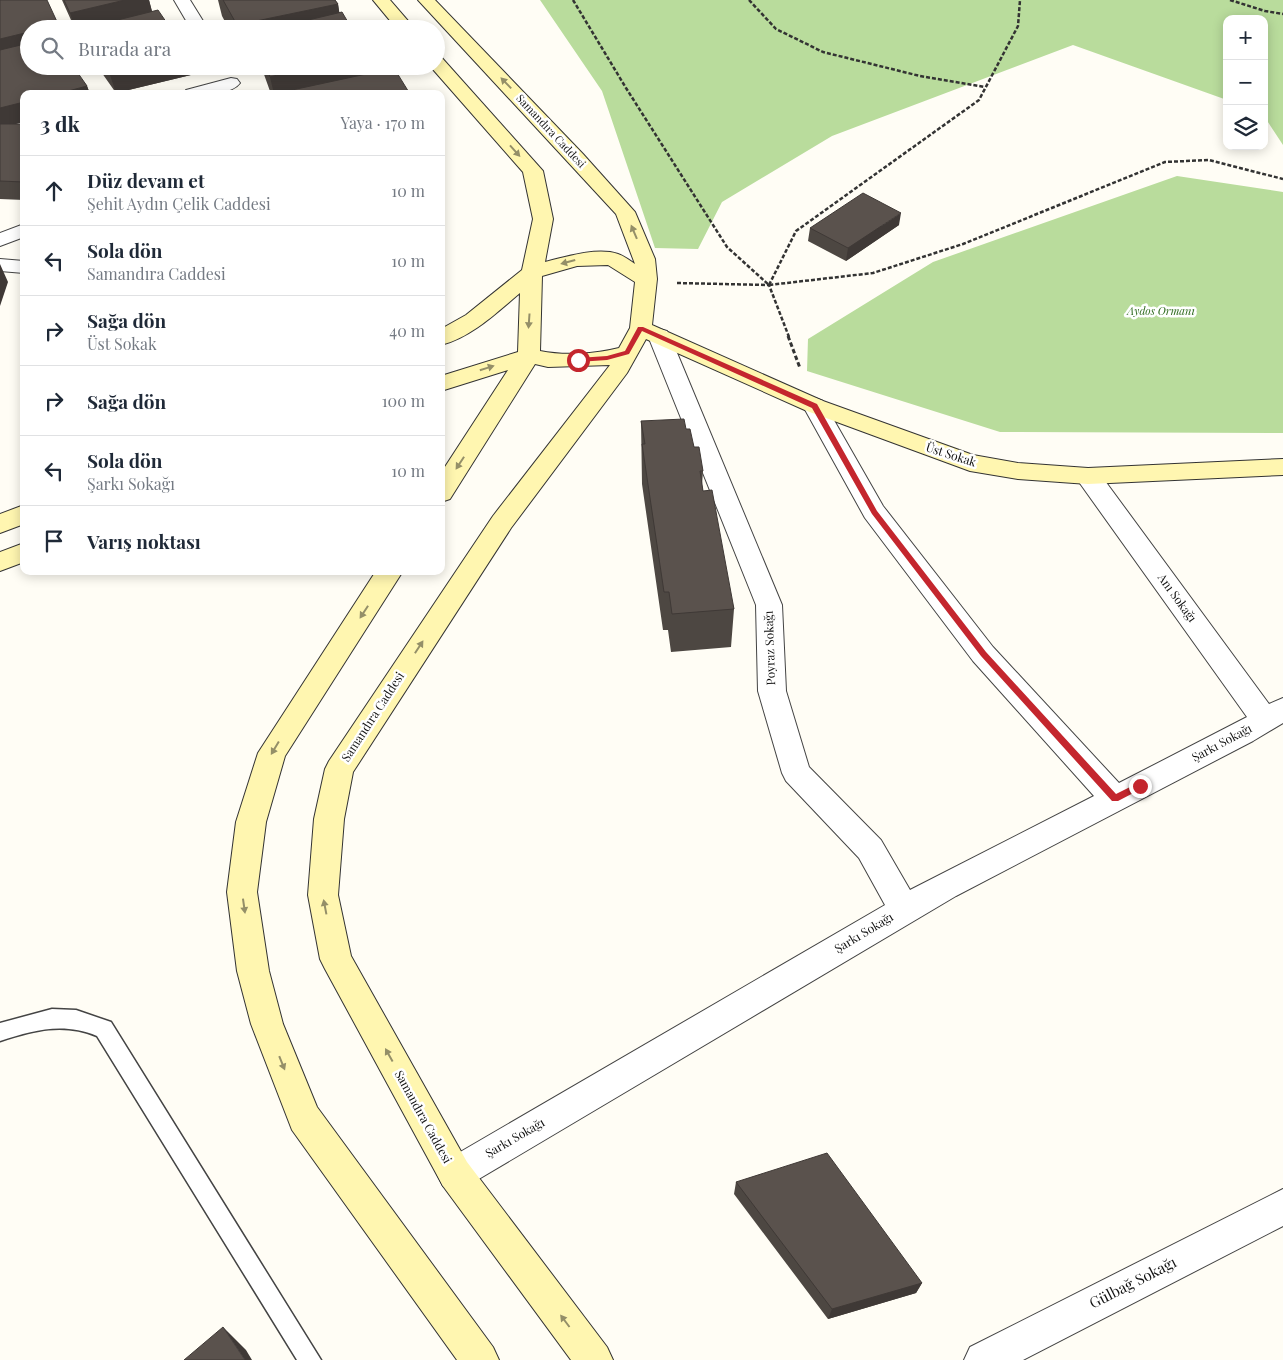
<!DOCTYPE html>
<html lang="tr">
<head>
<meta charset="utf-8">
<style>
  body { margin:0; font-family:"Playfair Display",serif; background:#f2f2f3; color:#1f2937 }
  .controls { position:absolute; right:15px; top:15px; display:grid; overflow:hidden; border-radius:10px; box-shadow:0 2px 12px #0003 }
  .controls button { width:45px; height:45px; display:grid; place-items:center; padding:0; border:0; border-bottom:1px solid #e0e1e3; background:#fff; color:#1f2937; font:25px sans-serif }
  .stop { position:absolute; width:15px; height:15px; margin:-11px; border:4px solid #c4262e; border-radius:50%; background:#fff }
  .stop.end { background:#c4262e; border-color:#fff; box-shadow:0 1px 5px #0008 }
  .list { margin:0; padding:0; list-style:none }
  h2 { display:flex; justify-content:space-between; align-items:center; height:65px; margin:0; padding:0 20px; font-size:21px }
  h2 small { font-size:16px; font-weight:400; color:#747a83 }
  .list li { display:grid; grid-template-columns:32px 1fr auto; gap:15px; align-items:center; box-sizing:border-box; height:70px; padding:0 20px; border-top:1px solid #e0e1e3 }
  .list b { display:block; font-size:19px; white-space:nowrap }
  .list p { margin:0; font-size:16px; white-space:nowrap; color:#747a83 }
  .list em { font-size:16px; font-style:normal; color:#747a83 }
  .icon { flex:none; width:28px; height:28px; fill:none; stroke:currentColor; stroke-width:2; stroke-linecap:round; stroke-linejoin:round }
  .map { position:relative; flex:none; width:1283px; height:1360px; overflow:hidden }
  .search { position:absolute; background:#fff; box-shadow:0 2px 12px #0003; left:20px; top:20px; width:425px; height:55px; display:flex; align-items:center; gap:12px; box-sizing:border-box; padding:0 18px; border-radius:28px; color:#747a83; font-size:19px }
  .panel { position:absolute; background:#fff; box-shadow:0 2px 12px #0003; left:20px; top:90px; width:425px; height:485px; border-radius:10px }
  .map>svg:first-child { display:block }
</style>
</head>
<body>
<div class="map">
<svg width="1283" height="1360" viewBox="0 0 1283 1360">
  <rect width="100%" height="100%" fill="#fffdf5"/>
  <path fill="#b9dc9c" d="M540,0H1283V145L1264,116V19H1227V100L1073,45L832,136L722,202L698,249L655,248L602,91Z
    M1177,176L1283,192V433L1000,432L807,371L808,339L933,262Z"/>
  <g fill="none" stroke-linecap="round" stroke-linejoin="round">
    <g stroke="#444" stroke-width="3">
      <path id="lane" d="M52,1009L76,1010L111,1022L321,1360H297L97,1036C63,1022 34,1030 0,1041V1023Z"/>
    </g>
    <g stroke="#444" stroke-width="2">
      <path id="street" d="M174,0H190L208,29H191Z
        M231,78L237,79L240,83C231,96 197,94 183,94L186,90Z
        M24,224V237L0,246V233Z
        M0,259L24,261V273L0,271Z
        M659,329L667,331L670,336L782,605L786,691L809,767L881,840L910,890L1094,796L973,661L865,518L803,406L807,401L815,398L823,401L883,506L993,647L1119,783L1247,717L1079,482L1076,476L1079,470L1088,468L1097,470L1269,704L1283,698V723L1253,741L956,896L467,1186L455,1192L443,1186L437,1174L443,1162L885,905L859,858L786,781L782,773L758,691L756,605L648,336L651,331Z
        M1283,1189V1226L1023,1360H964L970,1347Z"/>
    </g>
    <g stroke="#333" stroke-width="2">
      <path id="secondary" d="M373,0H390L415,29H397Z
        M418,0H435L583,154L635,212L655,259L657,279L652,325L823,401L973,455L1018,463L1088,468L1283,459V475L1088,484L1018,479L970,471L807,411L646,339L627,373L511,528L353,772L344,819L338,895L351,956L467,1162L607,1347L613,1360H571L443,1186L325,969L320,959L308,895L314,819L325,769L329,761L493,516L610,365L548,367L535,364L450,499L441,502V473L508,370L441,391V376L518,352L520,293C497,312 472,337 441,345V329L466,315L522,270L533,219L523,172L430,66H436V57L442,58L543,171L553,219L545,262C565,257 597,247 618,254C624,256 629,260 635,264L616,214ZM608,265L635,282L630,328L619,348C595,354 564,356 540,351L542,276L577,266Z
        M24,505V524L0,533V514Z
        M24,543V562L0,571V552Z
        M376,571H403L285,756L266,822L257,892L269,971L283,1024L317,1107L493,1347L499,1360H457L292,1130L251,1024L237,971L227,892L236,822L258,753Z"/>
    </g>
    <path stroke="#333" stroke-width="2.5" stroke-dasharray="4 2" stroke-linecap="butt" d="M573,0L626,88L727,247L769,285L873,273L963,244L1165,162L1209,160L1283,179
      M749,0L776,29L823,52L920,76L985,87
      M1230,0L1265,11L1283,14
      M677,283L769,285L789,337
      M769,285L796,231L979,100L1018,26L1020,0"/>
    <path stroke="#333" stroke-width="3" stroke-dasharray="4.5 2.5" stroke-linecap="butt" d="M788,336L800,368"/>
    <use href="#lane" fill="#fff" fill-rule="evenodd"/>
    <use href="#street" fill="#fff" fill-rule="evenodd"/>
    <use href="#secondary" fill="#fff6b0" fill-rule="evenodd"/>
  </g>
  <path fill="#4d4742" d="M0,0L59,26L60,29H29L87,86L90,94H24V122L13,124H24V200L0,199Z
    M62,0H149L152,11L171,29H75Z
    M218,0H335L338,4L339,12L352,29H229L222,16Z
    M97,66H193L195,74L116,93Z
    M261,66H368L369,73L410,94H271Z
    M899,225L846,261L808,241L810,228Z
    M641,421L686,429L694,447L703,471L702,485L703,491L734,609L731,647L671,652L668,630H663L642,484Z
    M736,1182L922,1283L916,1293L828,1319L734,1194Z"/>
  <path fill="#3f3936" d="M125,0H149L152,12L83,29H75L70,13Z
    M338,4L342,29H238L237,25Z
    M59,26L60,29H46Z
    M29,32V51L0,58V39Z
    M148,66H193L195,74L116,93L110,75Z
    M311,66H368L371,83L292,90L293,94H274L270,77Z
    M87,86L90,94H57Z
    M24,102V122L0,128V108Z
    M901,213L899,225L846,261L848,248Z
    M0,264L8,282L0,306Z
    M922,1283L916,1293L828,1319L832,1309Z
    M223,1327L246,1350L252,1360H245Z"/>
  <path fill="#5a524d" stroke="#3f3936" d="M0,0H47L59,26L46,29H29V32L0,39Z
    M64,0H125L70,13Z
    M223,0H335L338,4L237,25Z
    M158,10L171,29H81Z
    M342,12L352,29H270Z
    M29,43V66H73L87,86L57,94H24V102L0,108V50Z
    M104,66H148L110,75Z
    M266,66H311L270,77Z
    M394,68L410,94H295L292,90Z
    M0,124H24V182L0,181Z
    M863,193L901,213L848,248L810,228Z
    M684,419L686,429H690L694,447H699L703,471H700L703,491L712,490L734,609L672,614L669,592H664L642,444H645L641,421Z
    M827,1153L922,1283L832,1309L736,1182Z
    M223,1327L245,1360H184Z"/>
  <defs><path id="oneway-solid" d="M-6-.8H1V-3.2L6.5 0L1 3.2V.8H-6Z" transform="scale(1.25)"/></defs>
  <g fill="#948f68">
    <use href="#oneway-solid" transform="translate(506 83) rotate(-134)"/>
    <use href="#oneway-solid" transform="translate(515 151) rotate(48)"/>
    <use href="#oneway-solid" transform="translate(634 232) rotate(-113)"/>
    <use href="#oneway-solid" transform="translate(568 262) rotate(165)"/>
    <use href="#oneway-solid" transform="translate(529 321) rotate(94)"/>
    <use href="#oneway-solid" transform="translate(487 368) rotate(-17)"/>
    <use href="#oneway-solid" transform="translate(460 463) rotate(123)"/>
    <use href="#oneway-solid" transform="translate(364 612) rotate(123)"/>
    <use href="#oneway-solid" transform="translate(419 647) rotate(-57)"/>
    <use href="#oneway-solid" transform="translate(275 748) rotate(121)"/>
    <use href="#oneway-solid" transform="translate(244 906) rotate(82)"/>
    <use href="#oneway-solid" transform="translate(325 907) rotate(-101)"/>
    <use href="#oneway-solid" transform="translate(389 1055) rotate(-119)"/>
    <use href="#oneway-solid" transform="translate(282 1063) rotate(68)"/>
    <use href="#oneway-solid" transform="translate(565 1321) rotate(-127)"/>
  </g>
  <path fill="#c4262e" d="M638,327H643L817,404L877,511L986,652L1116,794L1140,782L1144,786L1143,788L1118,801H1112L981,656L872,514L812,408L642,331L629,354L607,360L578,362L574,360L578,358L607,356L625,351Z"/>
  <g text-anchor="middle" stroke-width="5" stroke-linejoin="round" paint-order="stroke">
    <g font-size="11" fill="#111" stroke="#fff">
      <text transform="translate(551 131) rotate(47)" y="4">Samandıra Caddesi</text>
    </g>
    <g font-size="11" font-style="italic" fill="#2f6b1f" stroke="#fff">
      <text x="1161" y="315">Aydos Ormanı</text>
    </g>
    <g font-size="12" fill="#111" stroke="#fff">
      <text transform="translate(951 455) rotate(18)" y="4">Üst Sokak</text>
      <text transform="translate(1177 598) rotate(54)" y="4">Anı Sokağı</text>
      <text transform="translate(770 648) rotate(-92)" y="4">Poyraz Sokağı</text>
      <text transform="translate(373 717) rotate(-57)" y="4">Samandıra Caddesi</text>
      <text transform="translate(1222 743) rotate(-28)" y="4">Şarkı Sokağı</text>
      <text transform="translate(864 933) rotate(-31)" y="4">Şarkı Sokağı</text>
      <text transform="translate(423 1117) rotate(61)" y="4">Samandıra Caddesi</text>
      <text transform="translate(515 1138) rotate(-30)" y="4">Şarkı Sokağı</text>
    </g>
    <g font-size="15" fill="#111" stroke="#fff">
      <text transform="translate(1133 1283) rotate(-27)" y="5">Gülbağ Sokağı</text>
    </g>
  </g>
</svg>
<div class="controls">
<button>+</button>
<button>−</button>
<button><svg class="icon" aria-label="layers" viewBox="0 0 24 24"><path d="M12 4l9 5-9 5-9-5zM3 14l9 5 9-5"/></svg></button>
</div>
<div class="stop" style="left:578px;top:360px"></div>
<div class="stop end" style="left:1140px;top:786px"></div>
<div class="search"><svg class="icon" aria-label="search" viewBox="0 0 24 24"><circle cx="10" cy="10" r="6"/><path d="M15 15l6 6"/></svg>Burada ara</div>
<section class="panel">
<h2>3 dk<small>Yaya · 170 m</small></h2>
<ul class="list">
<li><svg class="icon" aria-label="ahead" viewBox="0 0 24 24"><path d="M12 20V5M6 11l6-6 6 6"/></svg><div><b>Düz devam et</b><p>Şehit Aydın Çelik Caddesi</p></div><em>10 m</em></li>
<li><svg class="icon" aria-label="left" viewBox="0 0 24 24"><path d="M17 20v-9H6M10 6l-5 5 5 5"/></svg><div><b>Sola dön</b><p>Samandıra Caddesi</p></div><em>10 m</em></li>
<li><svg class="icon" aria-label="right" viewBox="0 0 24 24"><path d="M7 20v-9h11M14 6l5 5-5 5"/></svg><div><b>Sağa dön</b><p>Üst Sokak</p></div><em>40 m</em></li>
<li><svg class="icon" aria-label="right" viewBox="0 0 24 24"><path d="M7 20v-9h11M14 6l5 5-5 5"/></svg><div><b>Sağa dön</b></div><em>100 m</em></li>
<li><svg class="icon" aria-label="left" viewBox="0 0 24 24"><path d="M17 20v-9H6M10 6l-5 5 5 5"/></svg><div><b>Sola dön</b><p>Şarkı Sokağı</p></div><em>10 m</em></li>
<li><svg class="icon" aria-label="arrive" viewBox="0 0 24 24"><path d="M6 21V4h12l-3 4 3 4H6"/></svg><div><b>Varış noktası</b></div></li>
</ul>
</section>
</div>
</body>
</html>
